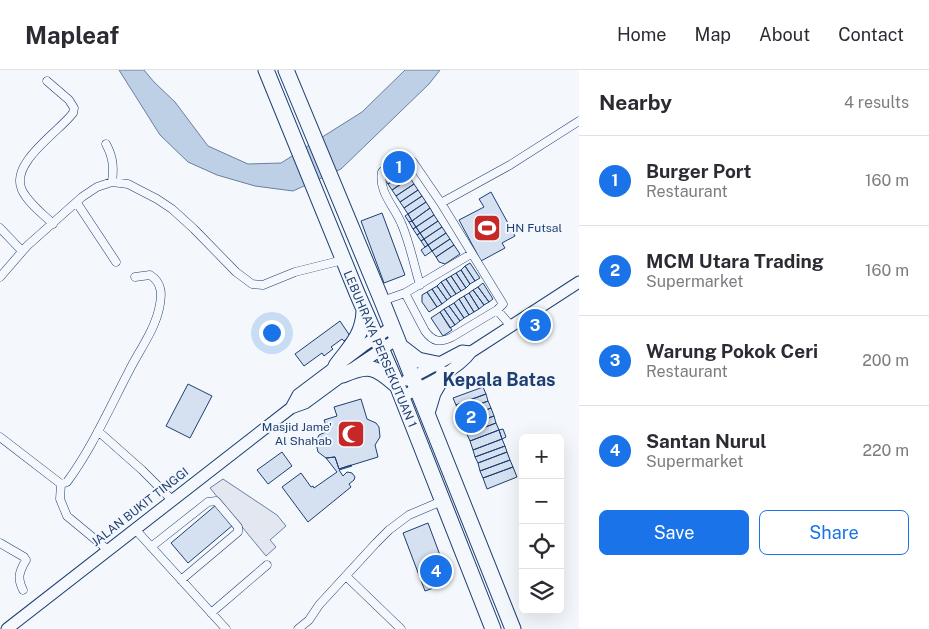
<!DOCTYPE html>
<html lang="en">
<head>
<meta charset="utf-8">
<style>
  body { margin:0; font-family:"Public Sans",sans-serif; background:#f7f7f7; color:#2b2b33 }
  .controls { position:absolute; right:15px; bottom:15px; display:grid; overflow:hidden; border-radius:8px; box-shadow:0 5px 20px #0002 }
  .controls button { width:45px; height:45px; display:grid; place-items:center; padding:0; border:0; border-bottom:1px solid #e1e1e2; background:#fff; color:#2b2b33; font:25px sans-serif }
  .you { position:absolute; left:271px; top:262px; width:18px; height:18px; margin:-12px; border:4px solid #fff; border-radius:50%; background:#1a73e8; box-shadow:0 0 0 8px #1a73e833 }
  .badge { display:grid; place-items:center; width:32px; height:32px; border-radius:50%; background:#1a73e8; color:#fff; font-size:16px; font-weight:700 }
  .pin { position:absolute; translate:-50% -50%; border:2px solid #fff; box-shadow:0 1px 5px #0006 }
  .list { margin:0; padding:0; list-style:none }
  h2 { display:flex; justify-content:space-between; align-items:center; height:65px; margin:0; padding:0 20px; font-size:21px }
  h2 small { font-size:16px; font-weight:400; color:#7c7c81 }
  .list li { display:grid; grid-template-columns:32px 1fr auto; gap:15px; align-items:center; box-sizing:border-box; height:90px; padding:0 20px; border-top:1px solid #e1e1e2 }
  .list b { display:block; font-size:19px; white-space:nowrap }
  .list p { margin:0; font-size:16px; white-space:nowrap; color:#7c7c81 }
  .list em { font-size:16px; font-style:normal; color:#7c7c81 }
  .actions { display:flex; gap:10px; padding:15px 20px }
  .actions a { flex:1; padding:11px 0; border:1px solid #1a73e8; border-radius:8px; text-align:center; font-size:18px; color:#1a73e8 }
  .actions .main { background:#1a73e8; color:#fff }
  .icon { flex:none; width:28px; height:28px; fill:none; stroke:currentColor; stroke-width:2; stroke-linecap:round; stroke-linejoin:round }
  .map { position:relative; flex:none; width:579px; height:559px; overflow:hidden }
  header { display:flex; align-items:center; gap:30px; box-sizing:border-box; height:70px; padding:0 25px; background:#fff; border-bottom:1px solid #e1e1e2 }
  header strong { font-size:24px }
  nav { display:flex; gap:28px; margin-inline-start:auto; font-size:18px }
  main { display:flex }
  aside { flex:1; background:#fff }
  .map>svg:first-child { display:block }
</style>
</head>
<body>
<header>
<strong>Mapleaf</strong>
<nav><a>Home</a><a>Map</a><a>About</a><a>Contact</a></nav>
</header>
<main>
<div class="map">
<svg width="579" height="559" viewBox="0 0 579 559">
  <rect width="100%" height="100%" fill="#f4f7fb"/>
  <path fill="#e3e8f0" stroke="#687fa3" d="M223,409L277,445L286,456L270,470L276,477L266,486L210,418Z"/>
  <path fill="#bed0e5" stroke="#687fa3" d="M119,0H144L154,12L175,32L208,76L248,94L281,93L362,42L405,0H440L429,14L341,99L293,121L255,116L217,105L188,92L160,65Z"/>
  <path fill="#d5e0f0" stroke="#1d3f73" d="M400,93L406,102L388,114L384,109L386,102Z
    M406,102L410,108L392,120L388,114Z
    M410,108L414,114L396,126L392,120Z
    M414,114L418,120L400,132L396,126Z
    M418,120L422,126L404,138L400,132Z
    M491,122L515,166L502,173L505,178L481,191L459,150L484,137L479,129Z
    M422,126L426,132L408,144L404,138Z
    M426,132L430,138L412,151L408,144Z
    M430,138L434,145L416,157L412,151Z
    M382,143L405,205L384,213L361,151Z
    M408,144L412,151L409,152L405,146Z
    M434,145L438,151L420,163L416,157Z
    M412,151L416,157L413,159L409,152Z
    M438,151L442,157L424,169L420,163Z
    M416,157L420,163L417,165L413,159Z
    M442,157L446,163L428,175L424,169Z
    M420,163L424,169L421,171L417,165Z
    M446,163L450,169L432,181L428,175Z
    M424,169L428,175L425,177L421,171Z
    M450,169L454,175L436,187L432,181Z
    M428,175L432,181L425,186L421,180Z
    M454,175L460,184L445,194L439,192L436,187Z
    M470,193L480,208L475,211L465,196Z
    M465,196L475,211L470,214L461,200Z
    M461,200L470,214L466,218L456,203Z
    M456,203L466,218L461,221L451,206Z
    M451,206L461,221L456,224L446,209Z
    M446,209L456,224L451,227L441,212Z
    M441,212L451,227L447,230L437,216Z
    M483,213L493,229L489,232L478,217Z
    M437,216L447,230L442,234L432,219Z
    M478,217L489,232L484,235L473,220Z
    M432,219L442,234L437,237L427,222Z
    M473,220L484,235L479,239L469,223Z
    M427,222L437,237L429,242L422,232V225Z
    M469,223L479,239L474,242L464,226Z
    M464,226L474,242L469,245L459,229Z
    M459,229L469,245L464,248L454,233Z
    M454,233L464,248L460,251L449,236Z
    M449,236L460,251L455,255L444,239Z
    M444,239L455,255L450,258L440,242Z
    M440,242L452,260L443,266L431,248Z
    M340,251L350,266L344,271L342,269L331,277L333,279L324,286L322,283L304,296L295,284Z
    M188,314L212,326L190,368L166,356Z
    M483,317L486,324L456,335L453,328Z
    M486,324L488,331L459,342L456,335Z
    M361,329L367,349L376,353L379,357L380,367L375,375L378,387L339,399L335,387L326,388L318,382L316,373L317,369L319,365L328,361L324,350L337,346L334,337Z
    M488,331L491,338L461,350L459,342Z
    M491,338L494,346L464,357L461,350Z
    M494,346L496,353L467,364L464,357Z
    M496,353L499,360L470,371L467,364Z
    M503,359L506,367L502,369L499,360Z
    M499,360L502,369L473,380L470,371Z
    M502,369L505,376L475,387L473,380Z
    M505,376L507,382L478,393L475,387Z
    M282,382L292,396L268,414L257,400Z
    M507,382L510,390L480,401L478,393Z
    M335,387L339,399L351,395L352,396L339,400L343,406L347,402L352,403L355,407L354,410L349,414L351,417L308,452L282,417L301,403L311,417L313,416L314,418L337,402L326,388Z
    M510,390L513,397L483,408L480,401Z
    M513,397L517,407L487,419L483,408Z
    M216,435L233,455L188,493L171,473Z
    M428,453L450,512L425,521L403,463Z"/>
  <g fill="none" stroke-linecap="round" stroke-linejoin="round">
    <g stroke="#1d3f73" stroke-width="9">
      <path id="street" d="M47,11L69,30L74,38L73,43C60,61 9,93 22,120C28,133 43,144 53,154
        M106,74C113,87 114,97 112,112
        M77,133L116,192
        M441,133L510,95L579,51
        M0,158L22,181
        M0,207L27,176L82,127L97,117L112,112L128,114L157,129L172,139L194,159L236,202L252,214L263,215L295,202L343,190
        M405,223L425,261C433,272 440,273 452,267L497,240L503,234L441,133L413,92L405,87L392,92L382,102C378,122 395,137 402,155C410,174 414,195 420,215
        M382,231L405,223L471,184
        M497,240L511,256
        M98,361L142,400L172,430
        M0,367L61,414L67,412C92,378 109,339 129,301C139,281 154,261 159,239C162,226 163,213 150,205L135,207
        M61,414L60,429L67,446L108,480
        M135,459L226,559
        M0,473L24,487L26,490C19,502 17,508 23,520
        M151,477L208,432L216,431L238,457V462L181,510
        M346,506L401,559
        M211,543L267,495
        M298,559L309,550L319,535L376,473L389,460L409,445L442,431"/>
    </g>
    <g stroke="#1d3f73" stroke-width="13">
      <path id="secondary" d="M407,310L462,281L471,282
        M401,327C422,317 457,301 471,282L579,212
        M291,338L298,325L363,276L392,257
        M7,559L291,338L305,333L343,305L397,269"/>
    </g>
    <g stroke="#1d3f73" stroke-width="17">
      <path id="highway" d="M266,0L357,223L397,315L493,559
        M286,0L382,231L513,559
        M401,277L418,290L437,294
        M336,296C350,277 363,266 364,241
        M343,305C368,294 375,296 395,314
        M427,343L433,323L444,304"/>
    </g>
    <use href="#street" stroke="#f4f7fb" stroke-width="8"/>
    <use href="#secondary" stroke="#f4f7fb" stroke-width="11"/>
    <use href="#highway" stroke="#f4f7fb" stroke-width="15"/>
  </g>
  <defs>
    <g id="stadium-square" transform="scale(1.4375)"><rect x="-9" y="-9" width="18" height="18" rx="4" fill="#c62828" stroke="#f4f7fb"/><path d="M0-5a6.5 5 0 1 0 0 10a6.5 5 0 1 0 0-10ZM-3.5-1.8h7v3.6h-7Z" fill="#fff"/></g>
    <g id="mosque-square" transform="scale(1.4375)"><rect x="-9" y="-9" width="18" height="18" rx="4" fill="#c62828" stroke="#f4f7fb"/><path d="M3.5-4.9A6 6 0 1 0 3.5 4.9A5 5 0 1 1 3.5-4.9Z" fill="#fff"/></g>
  </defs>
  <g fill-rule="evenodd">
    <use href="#stadium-square" x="487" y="158"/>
    <use href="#mosque-square" x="351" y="364"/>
  </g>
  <g text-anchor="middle" stroke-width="4" stroke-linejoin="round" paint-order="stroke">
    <g font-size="12" fill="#1d3f73" stroke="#f4f7fb" text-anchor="start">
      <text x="506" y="162">HN Futsal</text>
      <text x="332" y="361" text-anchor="end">Masjid Jame'<tspan x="332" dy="14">Al Shahab</tspan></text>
    </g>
    <g font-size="12" fill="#1d3f73" stroke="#f4f7fb">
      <text transform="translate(380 279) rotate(67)" y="4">LEBUHRAYA PERSEKUTUAN 1</text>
      <text transform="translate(140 437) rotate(-38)" y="4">JALAN BUKIT TINGGI</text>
    </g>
    <g font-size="18" font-weight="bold" fill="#1d3f73" stroke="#f4f7fb">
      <text x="499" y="316">Kepala Batas</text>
    </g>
  </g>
</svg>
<div class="controls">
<button>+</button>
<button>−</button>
<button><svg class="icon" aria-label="locate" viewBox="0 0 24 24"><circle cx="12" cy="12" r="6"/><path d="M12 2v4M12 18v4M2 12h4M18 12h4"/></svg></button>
<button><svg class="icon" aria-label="layers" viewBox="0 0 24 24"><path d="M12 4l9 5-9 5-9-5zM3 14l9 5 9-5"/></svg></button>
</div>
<div class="you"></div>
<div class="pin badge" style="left:399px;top:97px">1</div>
<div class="pin badge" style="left:471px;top:347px">2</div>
<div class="pin badge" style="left:535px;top:255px">3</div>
<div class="pin badge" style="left:436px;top:501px">4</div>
</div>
<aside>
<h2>Nearby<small>4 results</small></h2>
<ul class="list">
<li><span class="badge">1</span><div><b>Burger Port</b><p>Restaurant</p></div><em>160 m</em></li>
<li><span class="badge">2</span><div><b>MCM Utara Trading</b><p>Supermarket</p></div><em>160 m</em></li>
<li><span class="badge">3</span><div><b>Warung Pokok Ceri</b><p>Restaurant</p></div><em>200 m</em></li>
<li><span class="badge">4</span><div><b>Santan Nurul</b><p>Supermarket</p></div><em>220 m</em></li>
</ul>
<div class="actions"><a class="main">Save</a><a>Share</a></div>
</aside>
</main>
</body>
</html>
